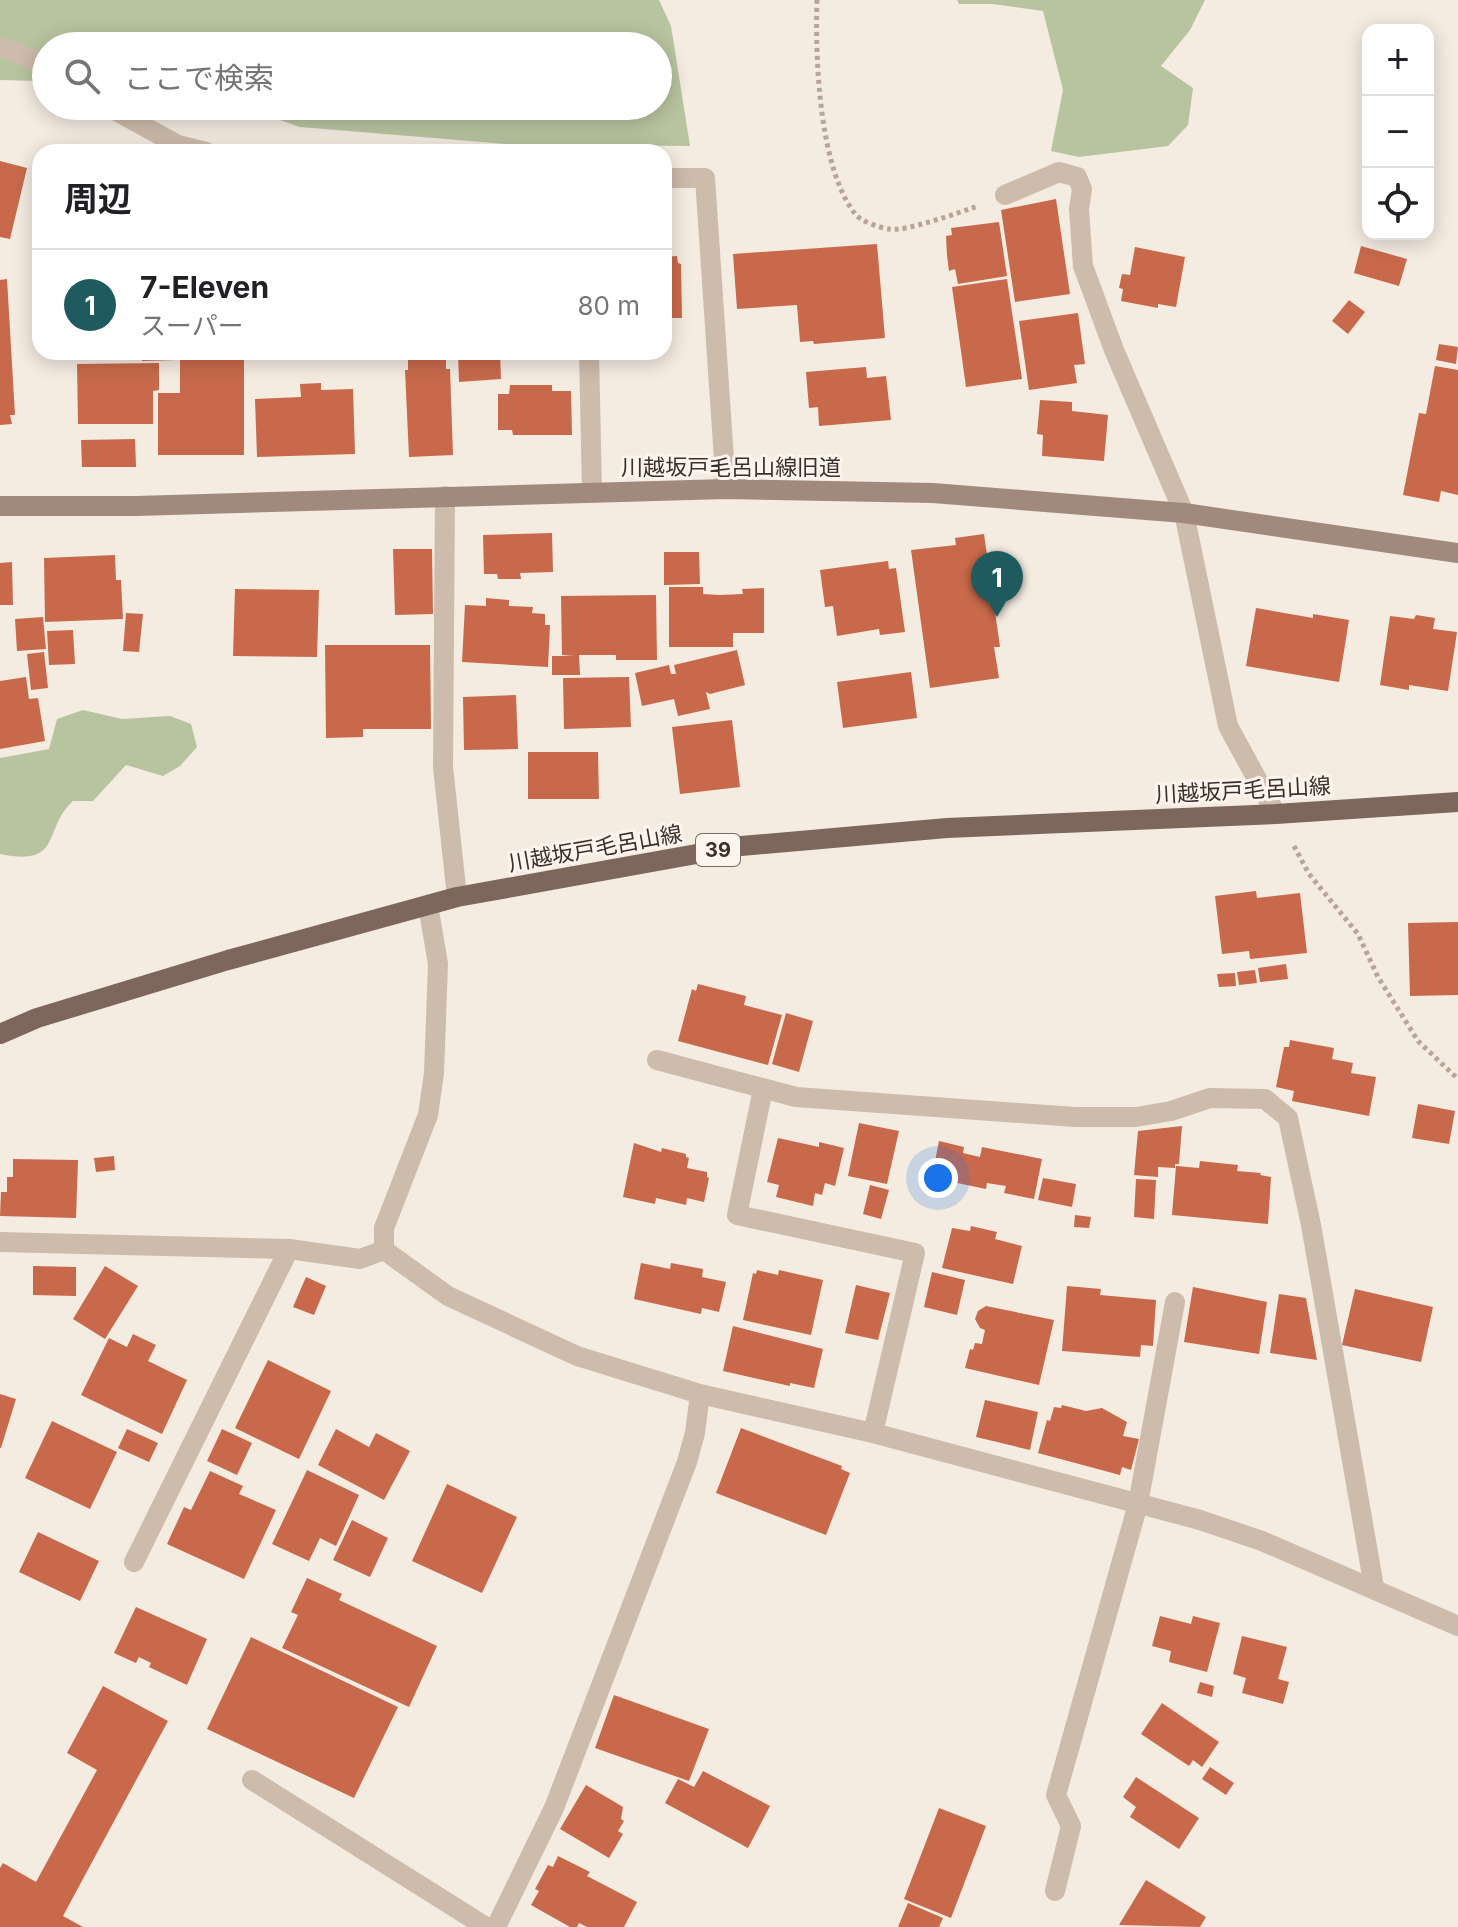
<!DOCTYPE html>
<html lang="ja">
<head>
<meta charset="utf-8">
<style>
  body { margin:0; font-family:Inter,"Noto Sans JP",sans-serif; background:#f6f6f6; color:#202124 }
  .controls { position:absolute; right:24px; top:24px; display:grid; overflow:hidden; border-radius:16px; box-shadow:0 4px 20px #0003 }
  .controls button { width:72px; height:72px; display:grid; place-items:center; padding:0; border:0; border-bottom:2px solid #e0e0e0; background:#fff; color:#202124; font:40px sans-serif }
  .you { position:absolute; left:938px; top:1178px; width:28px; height:28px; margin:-20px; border:6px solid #fff; border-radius:50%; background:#1a73e8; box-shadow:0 0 0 12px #1a73e833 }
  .badge { display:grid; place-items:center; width:52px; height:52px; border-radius:50%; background:#1f5a5e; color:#fff; font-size:26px; font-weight:700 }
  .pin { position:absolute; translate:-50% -66px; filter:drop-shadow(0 2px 4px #0008) }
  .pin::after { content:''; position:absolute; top:42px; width:28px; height:24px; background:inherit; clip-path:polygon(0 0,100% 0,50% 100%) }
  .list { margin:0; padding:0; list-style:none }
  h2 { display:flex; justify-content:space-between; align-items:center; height:104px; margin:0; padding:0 32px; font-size:34px }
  h2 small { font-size:26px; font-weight:400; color:#757577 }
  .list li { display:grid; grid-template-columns:52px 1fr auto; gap:24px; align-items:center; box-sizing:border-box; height:112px; padding:0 32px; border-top:2px solid #e0e0e0 }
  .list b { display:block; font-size:30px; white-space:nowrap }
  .list p { margin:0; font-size:26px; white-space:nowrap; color:#757577 }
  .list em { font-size:26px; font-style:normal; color:#757577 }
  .icon { flex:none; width:44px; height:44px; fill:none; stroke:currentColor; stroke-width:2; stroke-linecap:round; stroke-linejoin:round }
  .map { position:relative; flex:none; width:1458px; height:1927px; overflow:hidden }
  .search { position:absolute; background:#fff; box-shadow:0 4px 20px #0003; left:32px; top:32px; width:640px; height:88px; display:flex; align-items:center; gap:20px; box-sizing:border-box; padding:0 28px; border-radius:44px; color:#757577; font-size:30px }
  .panel { position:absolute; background:#fff; box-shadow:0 4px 20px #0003; left:32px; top:144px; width:640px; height:216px; border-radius:24px }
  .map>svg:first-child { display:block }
</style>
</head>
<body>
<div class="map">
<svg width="1458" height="1927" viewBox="0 0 1458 1927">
  <rect width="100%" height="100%" fill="#f4ebe1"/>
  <path fill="#b8c4a0" d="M0,0H659L671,26L690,146L506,144L300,127L240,106H658V46H133L116,35L97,46H46V77L40,81L0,80Z
    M957,0H1205L1190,30L1161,66L1193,88L1188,125L1168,146L1079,157L1051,151L1063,90L1043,11L993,4H959Z
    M83,710L122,719L170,716L191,724L197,747L180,766L163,776L126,765L93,801H73C42,829 64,867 0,854V758L49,749L57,719Z"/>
  <path fill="#c8694b" d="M0,161L27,168L10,239L0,237Z
    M1056,199L1070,294L1015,302L1001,210Z
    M999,222L1007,276L958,284L955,269L949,271L947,255L946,236L952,235L951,228Z
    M877,244L885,338L814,344L813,341L800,342L797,305L737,309L733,254Z
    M1361,246L1407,259L1399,286L1354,273Z
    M1135,247L1185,257L1176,307L1158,304V308L1121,301L1123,289L1119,288L1122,274L1130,275Z
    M677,256L678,263L681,264L682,318H664V257Z
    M7,279L15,415H10L12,424L0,425V280Z
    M1007,279L1022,379L966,387L952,287Z
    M1349,300L1365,312L1348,334L1332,321Z
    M1078,313L1085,364L1074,365L1077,383L1029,390L1019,321Z
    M1439,344L1458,347L1456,364L1436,360Z
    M141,352H177V360L142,361Z
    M180,352H244V455H158V393H180Z
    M408,352H446V369H450L453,455L409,457L405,370H408Z
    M458,352H500L501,379L459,382Z
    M159,363V390L153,391V424H78L77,364Z
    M1435,366L1458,370V495L1441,491L1439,502L1403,495L1419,413L1426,414Z
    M866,367L867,378L886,376L891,420L819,426L818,407L809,408L806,372Z
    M321,383V390L353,389L355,454L257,457L255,399L301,397L300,384Z
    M510,385H552V391H571L572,435H513L512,430H498V394H509Z
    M1040,400L1072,402V411L1108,415L1104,461L1042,456L1043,435L1037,434Z
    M135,439L136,467H82L81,440Z
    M552,533L553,572L520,573L521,579H498L497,574H484L483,535Z
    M984,534L1000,647H994L999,678L930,688L911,550L956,545L955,538Z
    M393,549H432L433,614L395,615Z
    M664,552H699L700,584L664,585Z
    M115,555L116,580H121L123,619L45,622L44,558Z
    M888,561L889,569L896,568L905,632L880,635L879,629L837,636L833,606L825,607L820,570Z
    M12,562L13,605H0V563Z
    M669,587H703V594L720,595L743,594L742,589L764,588V633H733V647H669Z
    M235,589L319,590L317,657L233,656Z
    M656,595L657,660H616V655H579L580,675H552V656H574L562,655L561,596Z
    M486,598L509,600V606L533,607L532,613L545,614V625H550L548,667L462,662L465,605L486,606Z
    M1256,608L1313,618V614L1349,620L1339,682L1246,666Z
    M126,613L143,614L139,652L123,651Z
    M1416,615L1435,618L1433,629L1457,632L1448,691L1409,685V690L1380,685L1390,616L1414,619Z
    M43,617L46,649L17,651L15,619Z
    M73,630L75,664L49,665L47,631Z
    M325,645H430L431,729H363V737L326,738Z
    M737,650L745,685L710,694L706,692L710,709L678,716L674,699L642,706L635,673L669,665L671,674H676L674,665Z
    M44,652L48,688L31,690L27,654Z
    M911,672L917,718L843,728L837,682Z
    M26,677L29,699L38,698L45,741L0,749V681Z
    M629,677L631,727L564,729L563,678Z
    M516,695L518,749L464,750L463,697Z
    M732,720L740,787L680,794L672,727Z
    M528,752H598L599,799H528Z
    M1256,891L1257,898L1300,893L1307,953L1250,959L1249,951L1222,954L1215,896Z
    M1458,922V995L1410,996L1408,923Z
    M1286,964L1288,979L1260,982L1258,968Z
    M1255,970L1257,983L1239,985L1237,972Z
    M1235,973L1236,986L1219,987L1217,974Z
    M698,984L746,996L744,1005L782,1015L768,1065L678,1041L692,989L696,991Z
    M786,1013L813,1021L799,1072L772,1064Z
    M1290,1040L1334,1048L1332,1059L1353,1063L1351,1073L1376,1077L1369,1116L1292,1101L1294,1091L1276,1087L1284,1047H1289Z
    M1418,1104L1455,1111L1449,1144L1412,1138Z
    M859,1123L899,1131L887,1184L848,1176Z
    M1182,1126L1179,1164H1175V1168L1158,1167V1177L1134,1175L1138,1131Z
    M778,1138L819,1147V1142L844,1148L835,1186L825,1183L822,1195L815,1193L813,1206L776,1197L779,1185L767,1182Z
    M939,1141L964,1147L963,1153L980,1157L982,1147L1042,1159L1034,1199L1004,1193L1006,1186L987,1183L986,1189L938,1179L940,1172L933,1171Z
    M634,1143L661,1152L662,1148L686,1154V1157L689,1158L687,1168L707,1172V1177L709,1178L704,1202L687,1198L686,1205L656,1198L655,1204L623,1197Z
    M114,1156L115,1170L96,1172L94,1158Z
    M13,1159L78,1160L76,1218L0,1216L1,1192H7V1177H13Z
    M1200,1161L1238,1165L1237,1171L1261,1173L1260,1175L1271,1177L1268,1224L1172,1215L1176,1166L1199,1168Z
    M1043,1178L1076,1184L1072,1207L1038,1200Z
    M1136,1179L1156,1180L1154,1219L1134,1217Z
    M870,1185L889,1190L881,1219L863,1214Z
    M1075,1215L1091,1217L1089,1228L1074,1227Z
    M971,1226L997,1232L995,1239L1022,1246L1013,1284L942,1268L952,1228L970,1231Z
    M641,1263L670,1269L671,1263L703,1269L702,1277L726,1282L719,1312L702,1308L701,1314L634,1299Z
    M33,1266L76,1267V1296L33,1295Z
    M105,1266L138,1286L105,1339L73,1319Z
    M757,1270L778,1275L779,1270L823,1280L811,1335L743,1320L753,1273L756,1274Z
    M932,1272L965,1280L957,1315L924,1307Z
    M306,1277L326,1286L314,1315L293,1307Z
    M856,1285L890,1293L878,1340L845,1333Z
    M1067,1286L1101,1289L1100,1295L1156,1300L1153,1346L1141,1345L1140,1357L1062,1351Z
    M1193,1287L1267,1302L1259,1354L1184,1342Z
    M1355,1289L1433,1307L1421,1362L1342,1345Z
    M1279,1294L1306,1298L1317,1360L1270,1353Z
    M986,1306L1054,1320L1039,1385L965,1368L970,1349L973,1350L975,1343L982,1344L985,1330L980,1328L975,1319L978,1311Z
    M733,1326L823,1349L814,1388L790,1383V1386L723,1371Z
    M133,1334L156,1345L148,1361L187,1380L162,1434L81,1395L109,1338L127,1347Z
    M268,1360L331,1391L299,1459L235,1428Z
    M0,1394L16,1399L1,1448H0Z
    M985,1400L1038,1412L1030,1450L976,1437Z
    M1062,1405L1086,1411L1102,1408L1127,1422L1123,1436L1139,1439L1131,1470L1122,1467L1120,1475L1038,1453L1047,1420L1050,1421L1054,1407L1061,1408Z
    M52,1421L117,1452L90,1509L25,1478Z
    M741,1428L842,1466L841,1469L850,1473L826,1535L716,1493Z
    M127,1429L158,1443L149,1462L118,1448Z
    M222,1429L252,1443L237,1475L207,1461Z
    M336,1429L369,1447L376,1433L410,1451L384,1500L318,1465Z
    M307,1470L359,1495L336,1546L320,1538L309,1561L272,1544Z
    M210,1471L243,1486L239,1494L276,1510L244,1579L167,1544L184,1507L191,1510Z
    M447,1484L517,1517L482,1593L412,1561Z
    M352,1520L388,1538L370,1577L333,1560Z
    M38,1532L99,1561L80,1601L19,1572Z
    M307,1578L342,1594L339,1600L437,1646L409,1707L282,1648L298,1615L291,1612Z
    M136,1607L207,1639L187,1685L149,1667L151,1663L139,1657L136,1663L114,1653Z
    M1160,1616L1191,1624L1193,1616L1220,1623L1207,1672L1169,1662L1171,1651L1152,1646Z
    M1242,1636L1287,1647L1278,1679L1289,1682L1283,1704L1242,1693L1246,1678L1233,1674Z
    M251,1637L398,1707L354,1798L207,1729Z
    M1200,1682L1214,1686L1212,1697L1197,1693Z
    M103,1686L168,1721L63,1916L83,1927H0V1868L3,1863L36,1882L97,1770L67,1753Z
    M614,1695L709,1729L689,1781L595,1748Z
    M1162,1703L1219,1742L1202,1767L1193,1760L1189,1766L1141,1734Z
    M1210,1767L1234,1783L1226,1795L1202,1779Z
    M703,1771L770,1806L748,1848L665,1803L678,1779L694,1787Z
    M1136,1777L1199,1818L1179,1849L1130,1817L1136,1807L1123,1797Z
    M586,1785L623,1807L621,1819L624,1821L618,1831L623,1834L609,1858L560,1829Z
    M939,1808L986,1826L951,1918L904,1899Z
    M558,1856L590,1872L587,1876L637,1902L624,1927H587L579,1923L577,1927H570L531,1905L539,1891L535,1889L548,1865L553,1867Z
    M1146,1880L1206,1917L1200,1927L1119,1925Z
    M908,1903L943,1918L939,1927H898Z"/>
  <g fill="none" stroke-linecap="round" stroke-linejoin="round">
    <path stroke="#b9a596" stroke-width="5" stroke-dasharray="4 4" stroke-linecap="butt" d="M817,0C815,57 819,170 856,215C861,221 880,228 889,229C906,232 960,212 978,206
      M1294,846L1309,874L1358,934L1378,977L1418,1041L1458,1079"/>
    <path stroke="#cdbbac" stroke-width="20" d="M1005,195L1059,172L1077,177L1082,189L1079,209L1083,266L1114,350L1184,513
      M589,352L592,492
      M445,496L443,767L457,897
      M134,1562L289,1249
      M252,1780L486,1927
      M1055,1891L1071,1826L1056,1795L1138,1504L1175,1302"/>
    <path stroke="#cdbbac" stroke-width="20" d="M0,47L46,64
      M107,106L178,145L206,152
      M664,178H705L726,489
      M1184,513L1228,726L1276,814
      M657,1060L796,1097L1075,1117H1136L1171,1111L1210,1098L1265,1099L1288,1118L1311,1225L1374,1587
      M763,1089L737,1215L915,1253L873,1433
      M0,1242L289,1249L360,1259L384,1250
      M384,1250L448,1296L577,1356L700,1394L873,1433L1200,1520L1262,1541L1458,1626
      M384,1250V1228L428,1115L434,1073L438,964L428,905
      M496,1927L554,1808L687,1462L695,1433L700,1394"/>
    <path stroke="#a18a7d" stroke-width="20" d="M0,506H136L726,489L933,493L1184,513L1458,553"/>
    <path stroke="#7d675c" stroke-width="20" d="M0,1034L37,1018L228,960L457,897L741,846L947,828L1276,814L1458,802"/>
  </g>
  <g text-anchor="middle" stroke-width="6" stroke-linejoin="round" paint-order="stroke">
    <rect fill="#fbf5ee" stroke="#756b66" stroke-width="2" x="696" y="834" width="44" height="32" rx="6"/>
    <g font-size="20" font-weight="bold" fill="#3b302b">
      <text x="718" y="857">39</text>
    </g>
    <g font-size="22" fill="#3b302b" stroke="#fbf5ee">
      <text x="731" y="475">川越坂戸毛呂山線旧道</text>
      <text transform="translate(1243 790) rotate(-3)" y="8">川越坂戸毛呂山線</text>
      <text transform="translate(595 848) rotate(-10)" y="8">川越坂戸毛呂山線</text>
    </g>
  </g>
</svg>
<div class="controls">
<button>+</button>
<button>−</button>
<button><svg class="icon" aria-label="locate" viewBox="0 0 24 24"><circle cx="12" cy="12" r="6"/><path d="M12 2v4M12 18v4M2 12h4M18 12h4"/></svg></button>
</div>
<div class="you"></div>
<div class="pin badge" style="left:997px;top:617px">1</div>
<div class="search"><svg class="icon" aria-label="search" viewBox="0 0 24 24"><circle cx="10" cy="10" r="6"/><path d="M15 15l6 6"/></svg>ここで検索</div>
<section class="panel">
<h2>周辺<small></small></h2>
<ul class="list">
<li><span class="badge">1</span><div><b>7-Eleven</b><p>スーパー</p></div><em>80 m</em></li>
</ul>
</section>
</div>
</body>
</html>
